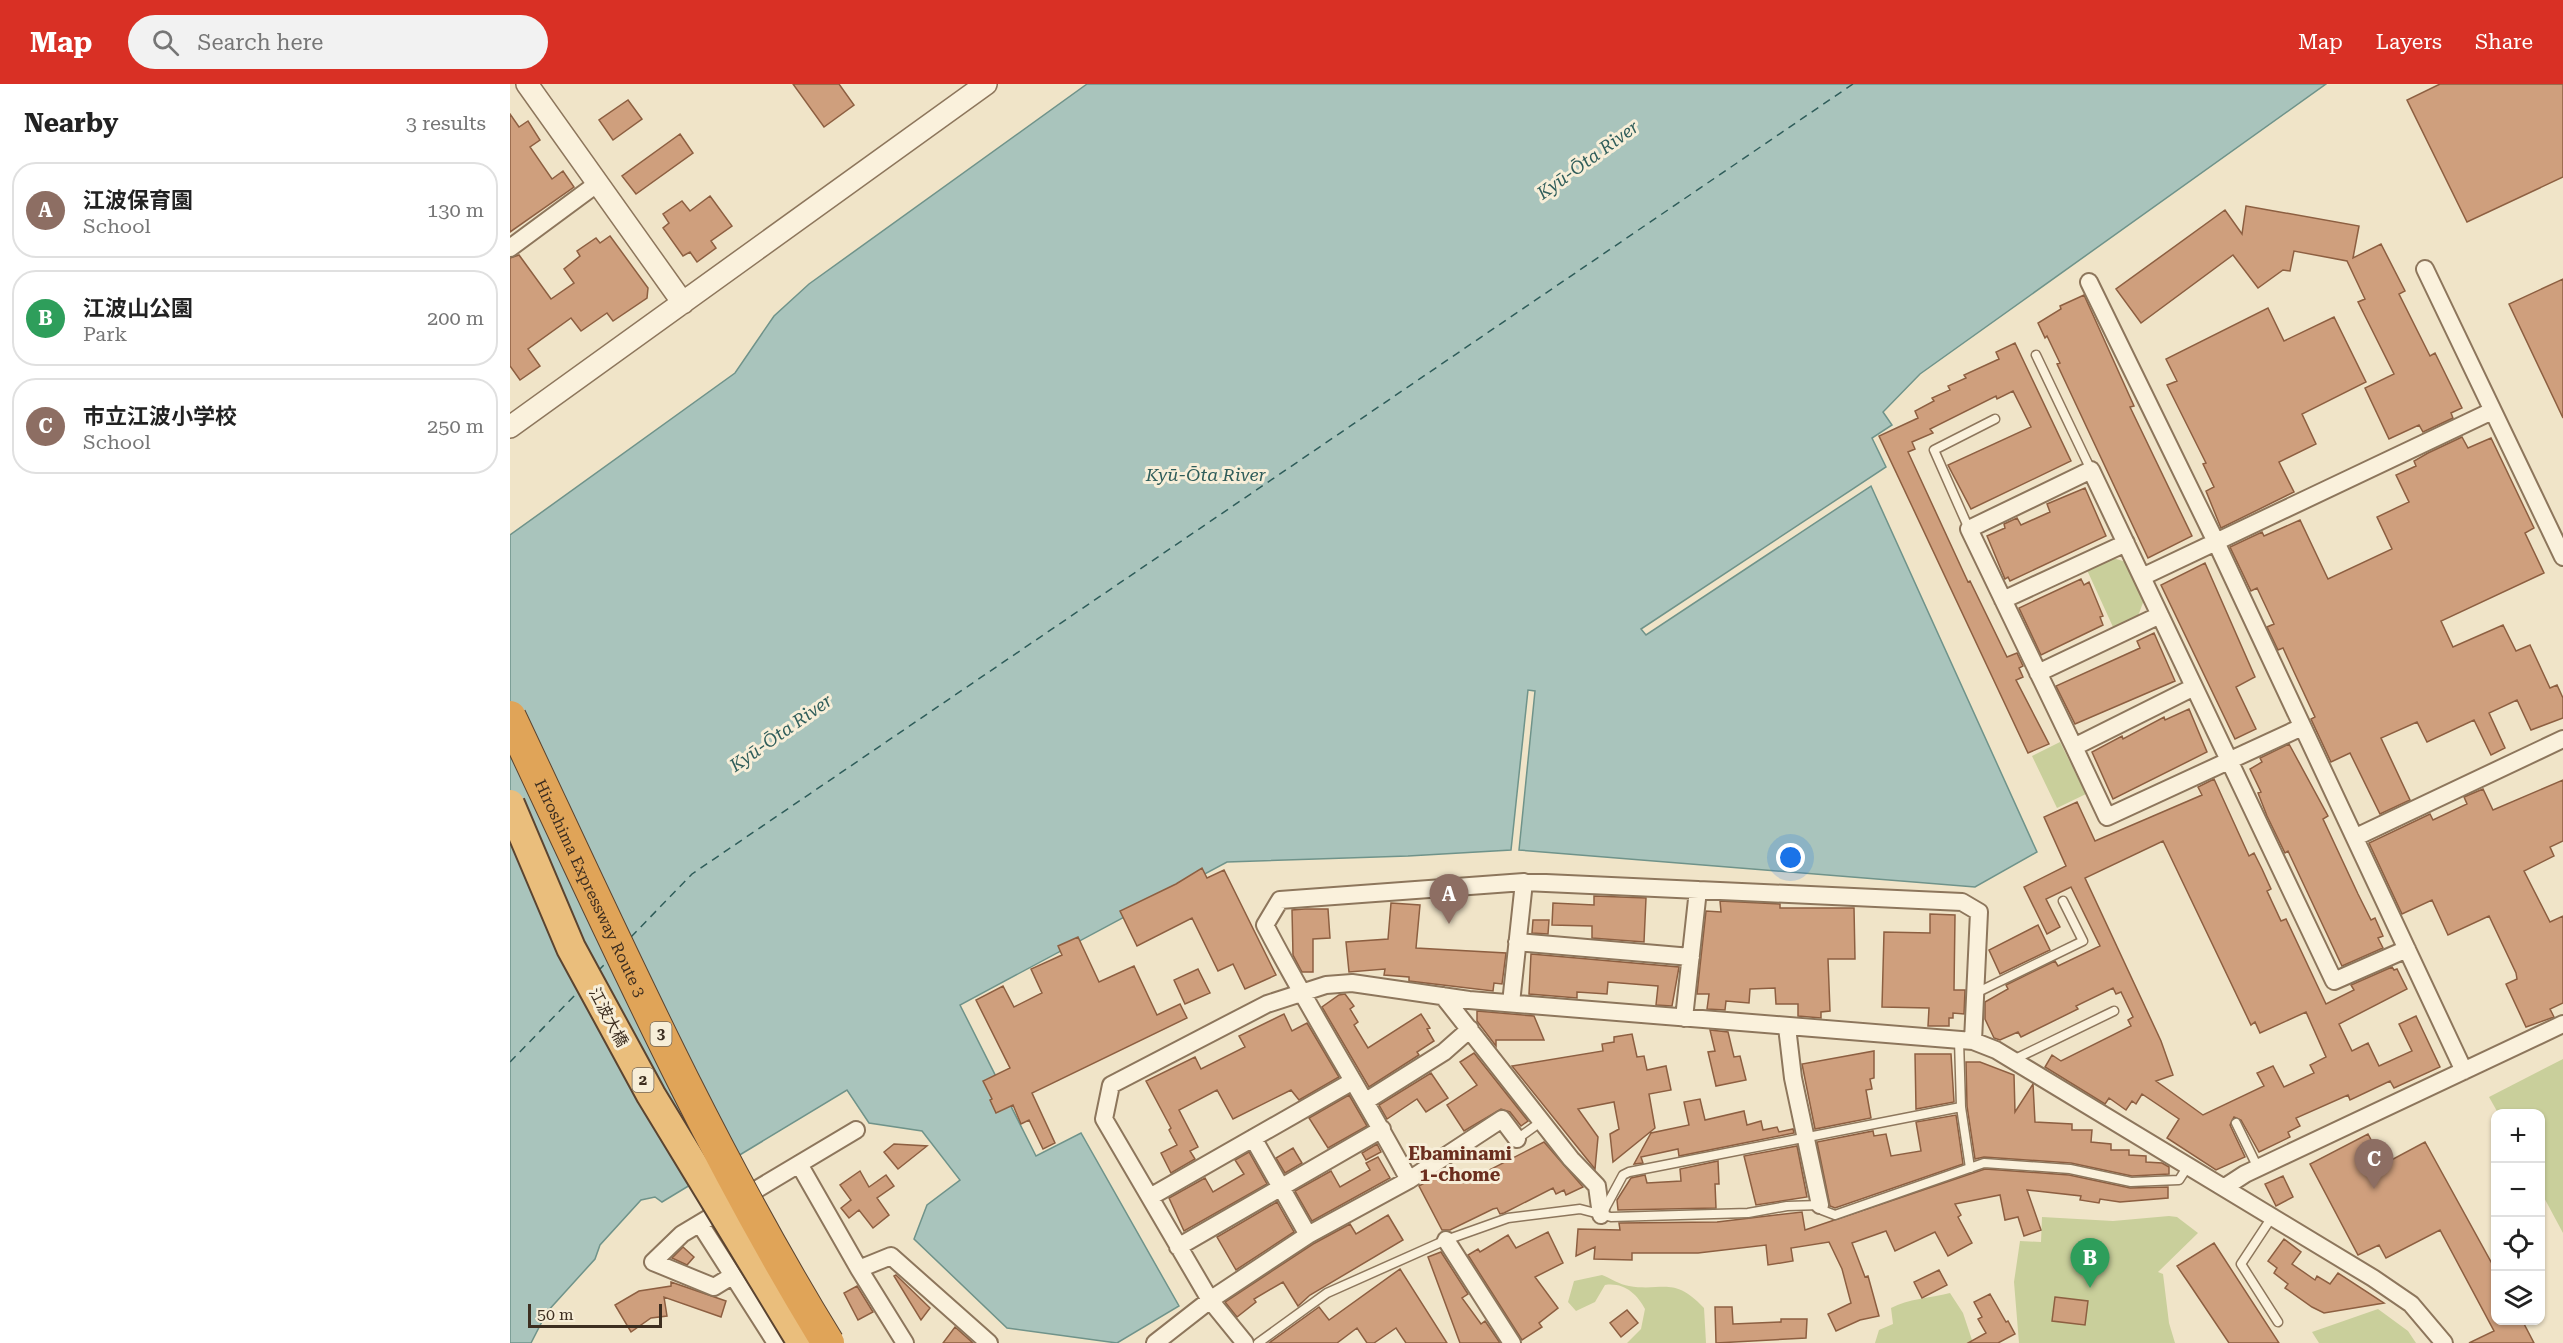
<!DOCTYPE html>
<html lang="en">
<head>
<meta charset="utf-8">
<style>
  body { margin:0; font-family:"Roboto Serif","Noto Sans JP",serif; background:#f2f2f2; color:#222 }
  .controls { position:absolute; right:18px; bottom:18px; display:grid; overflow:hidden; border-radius:12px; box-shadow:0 2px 4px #0004 }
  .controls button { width:54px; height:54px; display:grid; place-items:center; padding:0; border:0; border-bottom:2px solid #e0e0e0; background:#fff; color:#222; font:30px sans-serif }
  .scale { position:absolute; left:18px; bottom:15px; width:134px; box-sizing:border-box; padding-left:6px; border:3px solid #3d2e20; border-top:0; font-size:16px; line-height:21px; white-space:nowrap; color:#3d2e20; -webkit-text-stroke:4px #f7eed8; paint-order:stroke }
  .you { position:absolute; left:1281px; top:774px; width:21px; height:21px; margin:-15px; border:4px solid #fff; border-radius:50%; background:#1a73e8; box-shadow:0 0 0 9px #1a73e833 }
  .badge { display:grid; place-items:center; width:39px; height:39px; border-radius:50%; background:#d93025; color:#fff; font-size:20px; font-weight:700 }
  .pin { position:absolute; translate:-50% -50px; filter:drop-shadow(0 2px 3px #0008) }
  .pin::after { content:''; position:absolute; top:32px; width:21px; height:18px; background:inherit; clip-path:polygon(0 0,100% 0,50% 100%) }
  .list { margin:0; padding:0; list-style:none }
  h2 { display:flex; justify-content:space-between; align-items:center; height:78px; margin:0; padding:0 24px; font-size:26px }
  h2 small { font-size:20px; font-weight:400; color:#767676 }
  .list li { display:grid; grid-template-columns:39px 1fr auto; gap:18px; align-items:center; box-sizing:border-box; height:96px; margin:0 12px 12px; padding:0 12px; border:2px solid #e0e0e0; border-radius:24px }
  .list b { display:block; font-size:22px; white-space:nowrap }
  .list p { margin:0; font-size:20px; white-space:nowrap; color:#767676 }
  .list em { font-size:20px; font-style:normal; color:#767676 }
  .icon { flex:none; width:33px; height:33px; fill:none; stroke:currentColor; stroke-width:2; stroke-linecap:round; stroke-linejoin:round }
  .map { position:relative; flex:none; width:2053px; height:1259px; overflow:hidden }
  header { display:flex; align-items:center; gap:36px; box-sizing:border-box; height:84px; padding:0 30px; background:#d93025; color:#fff }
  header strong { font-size:28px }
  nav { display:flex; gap:33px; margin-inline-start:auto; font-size:21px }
  .search { width:420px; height:54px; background:#f2f2f2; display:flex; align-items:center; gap:15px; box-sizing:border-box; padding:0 21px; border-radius:33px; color:#767676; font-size:22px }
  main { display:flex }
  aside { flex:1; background:#fff }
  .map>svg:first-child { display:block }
</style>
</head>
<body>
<header>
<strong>Map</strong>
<div class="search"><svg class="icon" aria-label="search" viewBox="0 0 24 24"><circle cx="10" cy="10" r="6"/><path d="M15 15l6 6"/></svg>Search here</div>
<nav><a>Map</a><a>Layers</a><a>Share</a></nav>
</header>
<main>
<aside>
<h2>Nearby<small>3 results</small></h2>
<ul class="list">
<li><span class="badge" style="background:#8d6e63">A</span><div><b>江波保育園</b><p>School</p></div><em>130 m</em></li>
<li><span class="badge" style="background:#2e9e5b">B</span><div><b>江波山公園</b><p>Park</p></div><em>200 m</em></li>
<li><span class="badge" style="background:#8d6e63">C</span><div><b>市立江波小学校</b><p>School</p></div><em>250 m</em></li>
</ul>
</aside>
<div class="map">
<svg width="2053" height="1259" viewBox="0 0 2053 1259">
  <rect width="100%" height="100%" fill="#f0e4c8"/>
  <path fill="#c9cf9b" d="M1603,474L1616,478L1634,516L1628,532L1603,543L1577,486Z
    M1550,658L1576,710L1547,724L1522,672Z
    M2053,975V1149L2031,1108L2030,1030L1988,1029L1979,1013Z
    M1659,1132L1667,1133L1688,1149L1648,1188L1653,1190L1659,1239L1665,1259H1509L1504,1198L1510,1157L1531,1158L1532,1133L1603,1137Z
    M1092,1191C1100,1194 1110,1201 1119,1202C1153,1208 1163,1191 1194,1224L1196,1259H1117L1131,1245L1135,1225C1127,1210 1114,1198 1095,1201L1085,1218L1066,1227L1058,1218L1064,1197Z
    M1440,1209L1453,1229L1463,1259H1365L1369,1246L1383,1240L1381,1224C1398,1215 1420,1214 1440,1209Z
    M1868,1225L1898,1247L1906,1259H1809L1802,1248Z"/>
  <path fill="#a9c4bc" stroke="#6f938a" stroke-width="1.5" d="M577,0H1816L1410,290L1373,328L1382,341L1362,354L1376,383L1131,545L1136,551L1361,402L1527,768L1465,803L1009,766L1025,607L1018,606L1001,766L898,772L717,778L450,921L526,1072L571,1049L669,1222L607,1259L497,1244L404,1155L417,1121L450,1096L412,1047L359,1039L337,1006L152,1118L145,1113L131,1116L90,1161L85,1175L37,1228L21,1259H0V451L225,289L264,232L299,200Z"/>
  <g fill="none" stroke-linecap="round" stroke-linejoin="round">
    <path stroke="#2f5d5a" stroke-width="1.5" stroke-dasharray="8 6" stroke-linecap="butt" d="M121,853L182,790L1343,0
      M88,887L97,878
      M0,978L68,908"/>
  </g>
  <path fill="#cf9f7d" stroke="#8d5f41" stroke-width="1.5" fill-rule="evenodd" d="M283,0H329L344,21L314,43Z
    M1930,0H2053V93L1957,138L1897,16Z
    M118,16L132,35L103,56L89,36Z
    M0,30L9,43L18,37L30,56L20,63L42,95L53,87L64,103L0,148Z
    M170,50L183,69L126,110L112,92Z
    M200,112L222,142L201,157L206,164L187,178L180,168L173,172L153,144L159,139L153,130L172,117L180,127Z
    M1736,122L1849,142L1843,174L1871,160L1895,207L1889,210L1920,272L1925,269L1952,324L1941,329L1943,334L1913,348L1909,341L1879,355L1855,304L1884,290L1848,218L1855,215L1837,177L1784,167L1780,187L1773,186L1748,204L1723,171L1631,239L1606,205L1715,126L1732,150Z
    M100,152L138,204L137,214L103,237L97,229L71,247L61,234L18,265L30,282L10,296L0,282V174L9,171L41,215L64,199L54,185L70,172L67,167L86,154L90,159Z
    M2053,195V334L1999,220Z
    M1574,211L1624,322L1620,323L1682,452L1638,474L1547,280L1550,279L1537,252L1535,254L1528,239L1551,225L1550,222Z
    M1758,224L1774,257L1824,233L1856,298L1792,330L1806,360L1769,378L1784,408L1711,444L1696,407L1704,403L1693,380L1696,379L1657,301L1667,297L1656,275Z
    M1505,259L1561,377L1461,425L1438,381L1521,343L1503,307L1487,315L1486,312L1420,345L1423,349L1402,358L1405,365L1398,368L1458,498L1460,497L1497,573L1507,569L1513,582L1509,584L1513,593L1506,596L1539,660L1518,669L1369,352L1408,334L1405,327L1424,317L1422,314L1440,306L1438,302L1456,294L1454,291L1489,275L1486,268Z
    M1952,353L1958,364L1981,354L2024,444L2015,449L2034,489L1931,537L1943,563L1993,541L2006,567L2020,561L2040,604L2047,601L2053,614V634L2021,646L2007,616L1979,629L1995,664L1981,671L1964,636L1917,658L1907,638L1871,654L1900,716L1870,730L1840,669L1821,678L1801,635L1805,633L1784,588L1773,564L1768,566L1757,543L1764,540L1747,504L1741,507L1720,463L1752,448L1754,452L1790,436L1818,495L1882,465L1867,433L1899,418L1886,391L1906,382L1904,377L1918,369Z
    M1575,404L1596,452L1500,497L1498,493L1495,495L1477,452L1495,444L1494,440L1507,434L1511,441L1540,428L1537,420Z
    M1695,479L1745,593L1726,603L1746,645L1725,655L1651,501Z
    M1571,495L1574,501L1579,498L1593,532L1590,533L1593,541L1531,571L1509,524Z
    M1644,549L1665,597L1565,640L1546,602L1630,564L1627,557Z
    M1679,625L1697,668L1603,715L1582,668L1612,652L1613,655L1654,633L1655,636Z
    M1779,660L1818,732L1813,735L1848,810L1861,836L1865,834L1873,852L1868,854L1873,864L1832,882L1778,767L1775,769L1757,732L1748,709L1751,708L1740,685L1752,678L1750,674Z
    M1704,695L1739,772L1744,769L1752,785L1761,805L1757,807L1771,837L1776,835L1816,920L1844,906L1841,901L1882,883L1884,886L1887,885L1897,905L1829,940L1842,967L1858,959L1869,982L1902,967L1889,940L1906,932L1930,983L1884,1004L1880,997L1840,1016L1838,1011L1786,1034L1790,1042L1778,1048L1780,1053L1749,1068L1731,1036L1724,1033L1720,1041L1735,1073L1706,1086L1657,1054L1669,1035L1632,1010L1626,1020L1622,1017L1616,1026L1599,1014L1595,1020L1535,983L1542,971L1551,977L1621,942L1618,936L1623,933L1611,908L1606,910L1603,904L1566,922L1568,925L1511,953L1508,948L1490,956L1484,954L1475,935V918L1498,905L1496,901L1545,877L1548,882L1590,862L1561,803L1536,815L1550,843L1537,850L1514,803L1556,782L1534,733L1567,718L1585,757L1692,711L1688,703ZM1653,757L1741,941L1745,938L1750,949L1796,928L1816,973L1800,981L1804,989L1774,1003L1763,982L1747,989L1754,1002L1693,1031L1646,997L1663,991L1651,957L1575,794Z
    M2053,696V757L2040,763L2044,772L2014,787L2040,838L2053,832V919L2040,925L2044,933L2016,943L1996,900L2007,895L2006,889L1979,832L1938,851L1922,816L1892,830L1859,759L1920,730L1923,736L1957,720L1954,713L1973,705L1983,726Z
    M692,784L697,794L714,786L766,891L735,905L723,880L708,887L682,834L627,862L610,827L666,800Z
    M1084,812L1136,814L1134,858L1082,854V842L1042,841L1043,819L1084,821Z
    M1210,817L1270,820V824H1344L1345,875H1318L1320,927L1311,928V934L1288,932V920H1266L1265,904L1240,905L1239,919L1216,917L1215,926L1197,925L1199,910H1187L1196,827L1211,828Z
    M881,819L910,821L906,864L996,869L992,900L984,899L983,907L899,897V893L874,891L875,885L839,888L836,858L878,855Z
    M795,825H818L820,854L803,855V888H792L783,871L782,826Z
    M1420,830L1445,831L1444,906H1455L1454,930L1443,929V934H1439V942H1418L1419,924L1372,923L1374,848L1420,849Z
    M1023,836H1039L1038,850L1022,849Z
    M1528,841L1540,866L1490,890L1479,866Z
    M568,853L589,898L624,882L647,931L670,920L677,934L522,1009L545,1059L533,1065L519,1036L511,1040L503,1021L486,1029L480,1016L482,1015L473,997L500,984L466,916L493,902L504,923L532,909L521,885L552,871L548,862Z
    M1021,870L1169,883L1162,922L1146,921L1148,902L1098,898L1097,910L1067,908V914L1019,910Z
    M688,885L700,909L675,920L664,896Z
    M835,910L844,922L840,925L848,938L844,941L858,964L911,930L920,944L917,945L924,957L907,968L909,971L859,1003L812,923L829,911Z
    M967,927L1024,932L1034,956H986V962L967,937Z
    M774,930L782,947L797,939L829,993L789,1016L781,1006L723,1035L707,1006L669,1026L688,1063L680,1067L685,1075L661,1089L651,1069L667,1061L659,1046L661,1044L636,997L685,973L691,985L735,963L729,952Z
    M1200,946L1218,948L1224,973L1230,972L1236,996L1206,1002L1198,968L1205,967Z
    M1122,950L1127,973L1134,972L1137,986L1156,982L1161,1006L1139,1010L1145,1044L1103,1078L1100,1050L1109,1045L1104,1018L1068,1025L1088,1053L1085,1085L1002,982L1093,967L1092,960L1104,958V953Z
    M1364,967V994L1360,995L1362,1005L1356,1006L1361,1034L1305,1045L1292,980Z
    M964,969L1018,1037L1011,1042L1000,1028L991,1025L954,1047L937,1021L967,1001L950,978Z
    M1405,970H1441L1444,1018L1406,1025Z
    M1456,978H1470L1504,991L1505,1028L1523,1000L1525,1038L1562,1040V1046H1582L1581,1058L1601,1060V1066H1619V1071L1636,1072V1078L1652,1079L1659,1083V1090L1622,1092L1561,1079L1474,1073L1465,1075L1457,1022Z
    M921,989L938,1014L916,1028L907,1015L877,1035L869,1021Z
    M839,1011L857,1042L818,1064L799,1034Z
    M1190,1015L1195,1036L1234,1027L1237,1041L1251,1037L1253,1046L1267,1043L1269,1048L1283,1045L1284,1049L1169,1072L1168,1065L1131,1073L1133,1079L1124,1080L1141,1049L1179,1041L1174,1018Z
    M1446,1031L1453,1080L1325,1124L1320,1122L1307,1058L1363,1047L1364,1052L1376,1050L1381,1072L1411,1067L1406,1038Z
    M1858,1050L1874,1080L1915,1058L1986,1187V1236H2012L2024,1259H1959L1984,1247L1930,1146L1876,1174L1869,1161L1848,1171L1800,1080Z
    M1034,1058L1073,1103L1056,1111L1054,1106L1046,1110L1043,1104L994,1129L990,1130L987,1124L983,1125L940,1146H932L909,1102L944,1082L954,1099Z
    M384,1060L417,1062L388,1085L374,1068Z
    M867,1060L871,1068L856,1076L852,1069Z
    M1287,1062L1297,1113L1246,1121L1234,1072Z
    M783,1064L792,1079L775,1089L766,1074Z
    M739,1068L757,1100L674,1147L659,1114L695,1094L703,1108L734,1090L725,1076Z
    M868,1073L880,1094L802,1137L785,1107L821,1087L830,1103L860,1086L856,1079Z
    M1208,1077L1209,1100H1205L1206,1124L1108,1126L1107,1116L1121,1094L1135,1091L1137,1099L1171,1097L1170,1085Z
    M1475,1085L1559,1091L1620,1104L1658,1103V1114L1610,1118L1590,1115L1589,1119L1570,1116L1571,1112L1517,1106L1531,1146L1514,1152L1508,1133L1495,1136L1490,1111L1445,1120L1451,1131L1448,1133L1462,1159L1438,1172L1425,1148L1385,1167L1376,1147L1342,1159L1355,1193L1358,1192L1369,1232L1350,1236L1326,1247L1318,1230L1341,1219L1332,1185L1319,1158L1281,1164L1283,1177L1258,1181L1256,1161L1188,1169H1122V1176L1084,1175L1085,1163L1066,1172L1068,1145L1110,1146L1109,1139L1207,1138L1292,1128L1295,1146Z
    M350,1087L359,1103L376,1091L384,1102L367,1114L379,1131L363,1144L349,1126L339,1134L331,1124L341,1116L330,1101Z
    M1773,1092L1783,1113L1766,1122L1755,1100Z
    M767,1118L784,1148L726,1186L707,1153Z
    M878,1131L893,1156L800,1211L788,1222L773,1198L744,1215L746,1218L727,1233L715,1218L803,1160L840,1140L846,1150Z
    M1038,1148L1053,1179L1025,1193L1048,1224L1029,1239L1032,1243L1012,1256L958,1171L968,1165L970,1168L998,1151L1006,1164Z
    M1774,1155L1791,1168L1782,1180L1805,1196L1807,1192L1820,1200L1828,1189L1874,1219L1814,1229L1802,1223L1775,1204L1778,1200L1764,1189L1767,1184L1758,1177Z
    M1704,1159L1769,1259H1719L1678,1198L1667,1182Z
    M173,1163L184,1173L177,1181L162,1174Z
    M931,1168L958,1210L952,1214L971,1240L975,1237L990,1259H950L918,1173Z
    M890,1185L937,1259H896L886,1244L864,1259H857L847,1244L827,1259H759L809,1223L819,1236Z
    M1429,1186L1437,1201L1412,1214L1404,1198Z
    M386,1191L420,1224L411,1236L384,1192Z
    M161,1198L216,1217L211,1233L154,1213L157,1232L141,1234L121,1248L105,1221L129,1207L161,1202Z
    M347,1202L363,1228L348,1236L334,1209Z
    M1480,1210L1496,1238L1498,1237L1505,1250L1488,1259H1458L1476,1249L1468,1235L1472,1233L1464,1218Z
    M1545,1213L1578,1217L1575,1241L1542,1237Z
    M1205,1223H1222L1223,1240L1271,1238V1235H1297L1296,1254L1206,1259Z
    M1117,1226L1128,1239L1111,1253L1100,1239Z
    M445,1243L463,1259H433Z"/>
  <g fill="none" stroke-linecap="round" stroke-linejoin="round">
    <g stroke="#8d765c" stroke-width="11">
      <path id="service" d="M1526,271L1581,386
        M1459,445L1424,366L1485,335
        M1466,909L1573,857L1553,817
        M1449,956L1451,1023L1460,1084
        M1503,976L1604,927
        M1726,1039L1748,1084
        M1007,1055L1032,1037
        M1092,1130L1113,1091L1119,1088L1451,1023
        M1762,1133L1731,1180L1768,1238
        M748,1259L817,1209L936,1156L998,1134L1070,1125L1101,1133L1238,1129L1277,1122L1310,1121L1312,1126L1325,1131L1474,1079L1560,1085L1621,1098L1669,1096L1678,1082"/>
    </g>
    <g stroke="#8d765c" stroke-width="20">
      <path id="minor" d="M0,164L88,99
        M1915,185L2053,473
        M1579,198L1706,458L1954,987
        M1632,493L1982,327
        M1493,516L1616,459
        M1528,589L1650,531
        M1684,603L1564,663L1597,733L1792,643
        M1564,663L1459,445L1581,386L1824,897L1897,865
        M1846,753L2053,655
        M1007,858L1181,873
        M933,912L1061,1075L1087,1102L1091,1131
        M1001,919L1014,798
        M1174,934L1188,806
        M1277,943L1283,994L1310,1121
        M856,1017L934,968L960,945
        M743,1054L798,1151
        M289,1080L349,1185L395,1259
        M899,1096C853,1010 800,928 755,841L770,816L1014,798L1452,818L1469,828L1463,957
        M1715,1103L1735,1090L2053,940
        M640,1113L843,997
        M190,1140L266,1259
        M936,1156L1002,1259
        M668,1163L872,1045
        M349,1185L381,1172L479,1259
        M222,1192L204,1203L143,1178L172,1150L346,1046
        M645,1259L700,1216L798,1151L899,1096L992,1035L1007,1055
        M735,1259L700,1216L594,1035L601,1001L757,920L816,901L842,899L959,916L1463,957L1486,966L1863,1194L1901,1220L1934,1259"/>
    </g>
    <g stroke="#8d765c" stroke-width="24">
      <path id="tertiary" d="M17,0L173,219
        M0,343L476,0"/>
    </g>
    <use href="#service" stroke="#faf1dc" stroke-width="8"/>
    <use href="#minor" stroke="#faf1dc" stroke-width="16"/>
    <use href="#tertiary" stroke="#faf1dc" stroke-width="21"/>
    <g stroke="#5b4430" stroke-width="32" stroke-linecap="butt">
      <path id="trunk-bridge" d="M0,720L61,864L141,1011L292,1259"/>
    </g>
    <g stroke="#5b4430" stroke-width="34" stroke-linecap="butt">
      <g id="motorway-bridge">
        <path id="s1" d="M0,633C100,845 195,1059 318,1259"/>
      </g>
    </g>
    <use href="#trunk-bridge" stroke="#eabe7c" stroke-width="28"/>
    <use href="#motorway-bridge" stroke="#e0a458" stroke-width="32"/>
  </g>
  <g text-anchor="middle" stroke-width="6" stroke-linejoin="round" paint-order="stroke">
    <g fill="#f7eed8" stroke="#756857" stroke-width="1.5">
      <rect x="140.5" y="938" width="21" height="24" rx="4.5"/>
      <rect x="122.5" y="984" width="21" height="24" rx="4.5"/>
    </g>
    <g font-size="15" font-weight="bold" fill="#3d2e20">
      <text x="151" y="955">3</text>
      <text x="133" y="1001">2</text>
    </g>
    <g font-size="16" fill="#3d2e20" stroke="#f7eed8">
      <text dy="6" stroke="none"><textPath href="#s1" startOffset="189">Hiroshima Expressway Route 3</textPath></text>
      <text transform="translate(99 933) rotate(62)" y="6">江波大橋</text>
    </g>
    <g font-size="18" font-style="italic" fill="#2f5d5a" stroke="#f7eed8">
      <text transform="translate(1078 76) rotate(-36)" y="6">Kyū-Ōta River</text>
      <text x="696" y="397">Kyū-Ōta River</text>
      <text transform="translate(271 649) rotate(-35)" y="6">Kyū-Ōta River</text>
    </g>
    <g font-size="18" font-weight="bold" fill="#6b2e1e" stroke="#f7eed8">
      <text x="950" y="1076">Ebaminami<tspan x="950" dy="21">1-chome</tspan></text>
    </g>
  </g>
</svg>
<div class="controls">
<button>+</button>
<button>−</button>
<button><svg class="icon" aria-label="locate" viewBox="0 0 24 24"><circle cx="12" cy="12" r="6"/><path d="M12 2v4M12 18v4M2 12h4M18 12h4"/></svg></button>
<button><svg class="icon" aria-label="layers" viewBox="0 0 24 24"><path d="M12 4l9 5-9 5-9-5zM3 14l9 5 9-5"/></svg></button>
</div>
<div class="scale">50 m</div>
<div class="you"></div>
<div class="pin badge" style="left:939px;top:840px;background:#8d6e63">A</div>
<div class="pin badge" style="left:1580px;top:1204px;background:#2e9e5b">B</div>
<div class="pin badge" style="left:1864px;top:1105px;background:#8d6e63">C</div>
</div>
</main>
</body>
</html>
